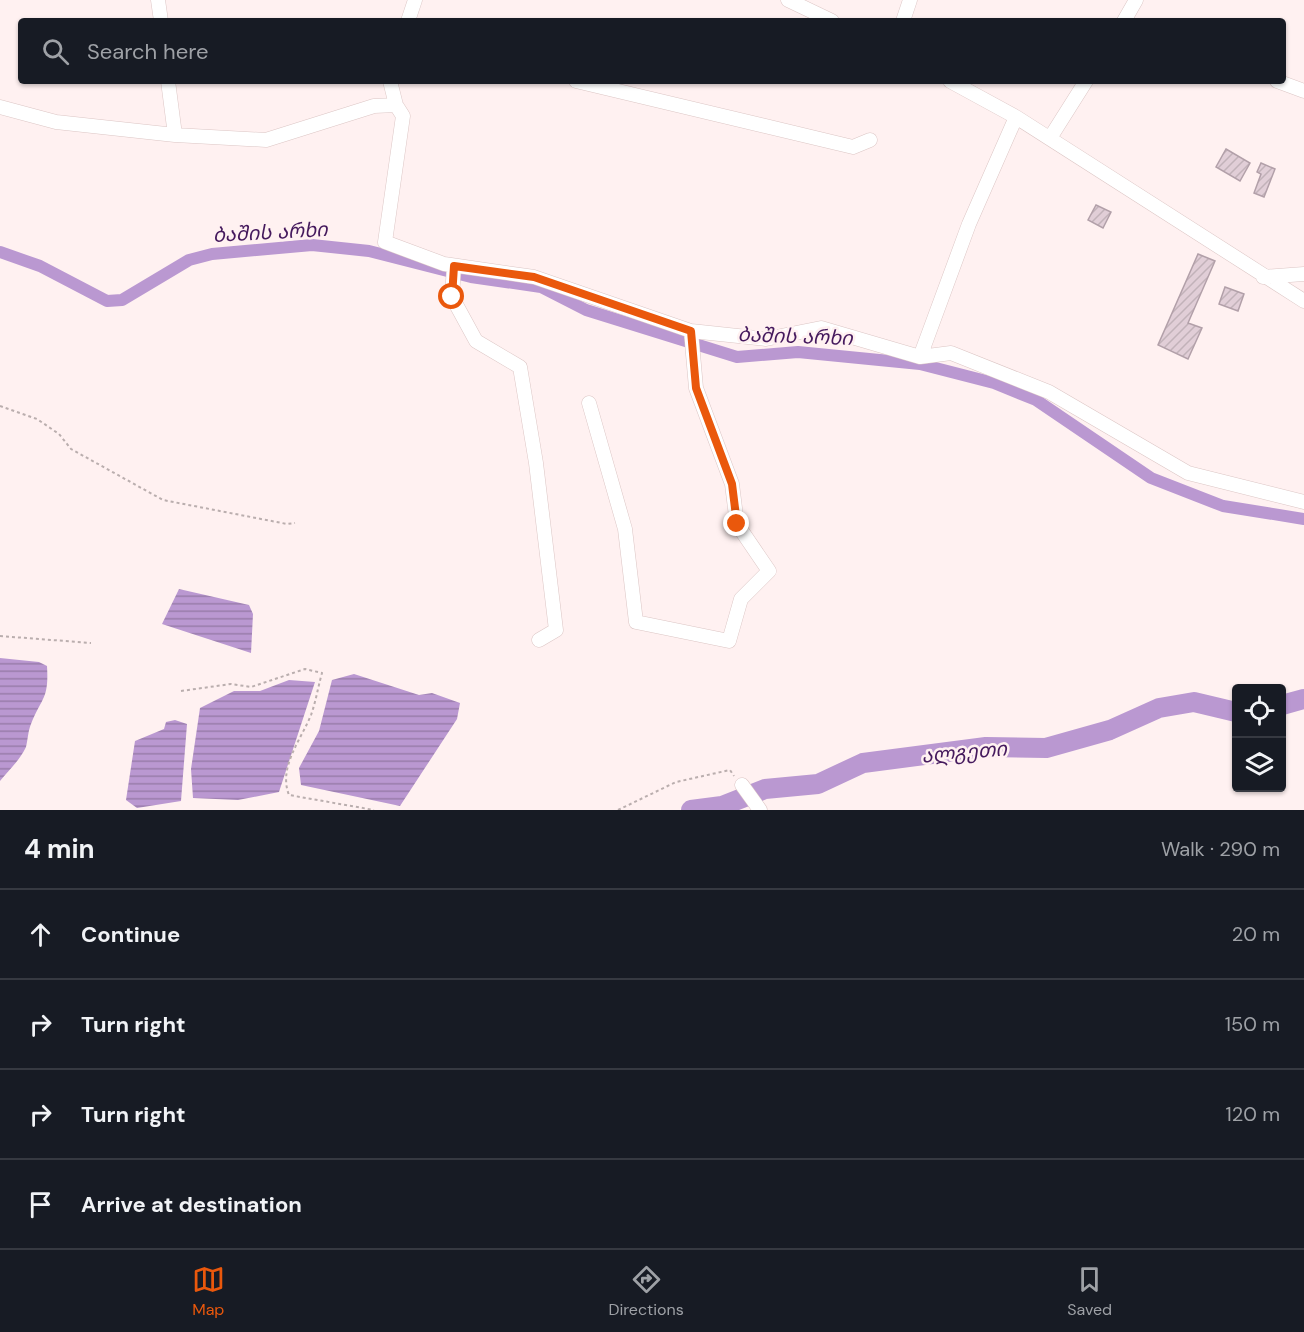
<!DOCTYPE html>
<html lang="en">
<head>
<meta charset="utf-8">
<style>
  body { margin:0; font-family:"DM Sans","Noto Sans Georgian",sans-serif; background:#242831; color:#f1f3f6 }
  .controls { position:absolute; right:18px; bottom:18px; display:grid; overflow:hidden; border-radius:6px; box-shadow:0 2px 4px #0004 }
  .controls button { width:54px; height:54px; display:grid; place-items:center; padding:0; border:0; border-bottom:2px solid #363941; background:#171b24; color:#f1f3f6; font:30px sans-serif }
  .stop { position:absolute; width:18px; height:18px; margin:-14px; border:4px solid #ea580c; border-radius:50%; background:#fff }
  .stop.end { background:#ea580c; border-color:#fff; box-shadow:0 2px 6px #0008 }
  .list { margin:0; padding:0; list-style:none }
  h2 { display:flex; justify-content:space-between; align-items:center; height:78px; margin:0; padding:0 24px; font-size:26px }
  h2 small { font-size:20px; font-weight:400; color:#9ea1a6 }
  .list li { display:grid; grid-template-columns:39px 1fr auto; gap:18px; align-items:center; box-sizing:border-box; height:90px; padding:0 24px; border-top:2px solid #363941 }
  .list b { display:block; font-size:22px; white-space:nowrap }
  .list em { font-size:20px; font-style:normal; color:#9ea1a6 }
  .icon { flex:none; width:33px; height:33px; fill:none; stroke:currentColor; stroke-width:2; stroke-linecap:round; stroke-linejoin:round }
  .map { position:relative; flex:none; width:1304px; height:810px; overflow:hidden }
  .search { position:absolute; background:#171b24; box-shadow:0 2px 4px #0004; left:18px; right:18px; top:18px; height:66px; display:flex; align-items:center; gap:15px; box-sizing:border-box; padding:0 21px; border-radius:6px; color:#9ea1a6; font-size:22px }
  .sheet { height:438px; background:#171b24 }
  nav { display:flex; justify-content:space-around; align-items:center; box-sizing:border-box; height:84px; border-top:2px solid #363941; background:#171b24; font-size:16px; color:#9ea1a6 }
  nav a { display:grid; justify-items:center; gap:3px }
  nav .on { color:#ea580c }
  .map>svg:first-child { display:block }
</style>
</head>
<body>
<div class="map">
<svg width="1304" height="810" viewBox="0 0 1304 810">
  <defs>
    <pattern id="water-rules" width="6" height="5" patternUnits="userSpaceOnUse" patternTransform="scale(1.5)"><rect width="6" height="5" fill="#ba98d1"/><path d="M0 2.5h6" fill="none" stroke="#997daa"/></pattern>
    <pattern id="building-hatch" width="6" height="6" patternUnits="userSpaceOnUse" patternTransform="scale(1.5)"><rect width="6" height="6" fill="#e1ced7"/><path d="M-1 1l2-2M0 6l6-6M5 7l2-2" fill="none" stroke="#c2b2b9"/></pattern>
  </defs>
  <rect width="100%" height="100%" fill="#fff1f1"/>
  <path fill="url(#water-rules)" d="M179,589L249,605L253,614L251,653L162,624Z
    M0,658L39,662L47,666C49,699 42,697 31,724C28,731 28,739 26,747C20,760 9,770 0,781Z
    M354,674L419,695L432,693L460,703L457,719L400,806L301,785L299,768L319,731L332,680Z
    M289,680L315,682L279,792L238,800L193,798L191,769L200,708L234,691H260Z
    M175,720L187,724L181,801L137,808L126,800L135,741L164,729L166,722Z"/>
  <g fill="none" stroke-linecap="round" stroke-linejoin="round">
    <path stroke="#ba98d1" stroke-width="12" d="M0,252L40,266L107,301L122,300L189,260L212,254L312,245L369,251L471,277L541,287L586,310L737,357L798,352L920,364L994,383L1036,400L1151,478L1223,506L1304,519"/>
    <path stroke="#ba98d1" stroke-width="20" d="M1282,705L1304,699
      M691,810L722,806L765,789L818,784L863,763L986,747L1046,748L1110,730L1159,708L1194,702L1236,712"/>
  </g>
  <path fill="url(#building-hatch)" stroke="#b2a0a9" stroke-width="1.5" d="M1226,149L1250,163L1240,181L1216,167Z
    M1261,163L1275,169L1264,197L1254,193L1261,174L1257,172Z
    M1096,205L1111,212L1103,228L1088,220Z
    M1198,254L1215,261L1188,323L1202,328L1188,359L1158,345Z
    M1225,287L1244,294L1238,311L1219,304Z"/>
  <g fill="none" stroke-linecap="round" stroke-linejoin="round">
    <g stroke="#dcc6c5" stroke-width="15">
      <path id="minor" d="M158,0L161,21
        M788,0L832,21
        M408,21L415,0
        M903,21L910,0
        M1124,21L1136,0
        M168,81L175,135
        M390,81L396,105L403,116L385,242L444,264L534,277L691,331L766,339L821,328L920,357L951,353L1049,392L1188,473L1304,502
        M576,81L853,147L870,140
        M950,81L1016,117L1304,301
        M1277,81L1304,91
        M0,107L56,122L175,135L266,140L374,106L396,105
        M1050,138L1086,81
        M454,266L452,297L476,341L520,367L536,463L556,630L539,640
        M1263,277L1304,274
        M920,357L969,224L1016,117
        M589,403L625,529L636,622L729,641L741,599L769,571L737,524L732,484L696,388L691,331
        M742,785L760,810"/>
    </g>
    <path stroke="#baaeae" stroke-width="2" stroke-dasharray="3 3" stroke-linecap="butt" d="M0,406L37,419L59,434L71,449L163,500L287,524L295,523
      M0,636L91,643
      M181,691L231,684L251,687L305,669L322,673C318,687 316,701 311,715C301,740 278,767 289,795L374,810
      M618,810L676,782L730,770L734,776"/>
    <use href="#minor" stroke="#fff" stroke-width="14"/>
  </g>
  <g fill="none" stroke-linecap="round" stroke-linejoin="round">
    <path stroke="#ea580c" stroke-width="8" d="M452,297L454,266L534,277L691,331L696,388L732,484L737,524"/>
  </g>
  <g text-anchor="middle" stroke-width="5" stroke-linejoin="round" paint-order="stroke">
    <g font-size="20" font-style="italic" fill="#45195d" stroke="#fff1f1">
      <text transform="translate(270 232) rotate(-3)" y="7">ბაშის არხი</text>
      <text transform="translate(795 336) rotate(2)" y="7">ბაშის არხი</text>
      <text transform="translate(964 752) rotate(-5)" y="7">ალგეთი</text>
    </g>
  </g>
</svg>
<div class="controls">
<button><svg class="icon" aria-label="locate" viewBox="0 0 24 24"><circle cx="12" cy="12" r="6"/><path d="M12 2v4M12 18v4M2 12h4M18 12h4"/></svg></button>
<button><svg class="icon" aria-label="layers" viewBox="0 0 24 24"><path d="M12 4l9 5-9 5-9-5zM3 14l9 5 9-5"/></svg></button>
</div>
<div class="stop" style="left:452px;top:297px"></div>
<div class="stop end" style="left:737px;top:524px"></div>
<div class="search"><svg class="icon" aria-label="search" viewBox="0 0 24 24"><circle cx="10" cy="10" r="6"/><path d="M15 15l6 6"/></svg>Search here</div>
</div>
<section class="sheet">
<h2>4 min<small>Walk · 290 m</small></h2>
<ul class="list">
<li><svg class="icon" aria-label="ahead" viewBox="0 0 24 24"><path d="M12 20V5M6 11l6-6 6 6"/></svg><div><b>Continue</b></div><em>20 m</em></li>
<li><svg class="icon" aria-label="right" viewBox="0 0 24 24"><path d="M7 20v-9h11M14 6l5 5-5 5"/></svg><div><b>Turn right</b></div><em>150 m</em></li>
<li><svg class="icon" aria-label="right" viewBox="0 0 24 24"><path d="M7 20v-9h11M14 6l5 5-5 5"/></svg><div><b>Turn right</b></div><em>120 m</em></li>
<li><svg class="icon" aria-label="arrive" viewBox="0 0 24 24"><path d="M6 21V4h12l-3 4 3 4H6"/></svg><div><b>Arrive at destination</b></div></li>
</ul>
</section>
<nav>
<a class="on"><svg class="icon" aria-label="map" viewBox="0 0 24 24"><path d="M3 6l6-2 6 2 6-2v14l-6 2-6-2-6 2zM9 4v14M15 6v14"/></svg>Map</a>
<a><svg class="icon" aria-label="directions" viewBox="0 0 24 24"><path d="M12 3l9 9-9 9-9-9zM9 14v-3h6M13 9l2 2-2 2"/></svg>Directions</a>
<a><svg class="icon" aria-label="saved" viewBox="0 0 24 24"><path d="M7 4h10v16l-5-4-5 4z"/></svg>Saved</a>
</nav>
</body>
</html>
